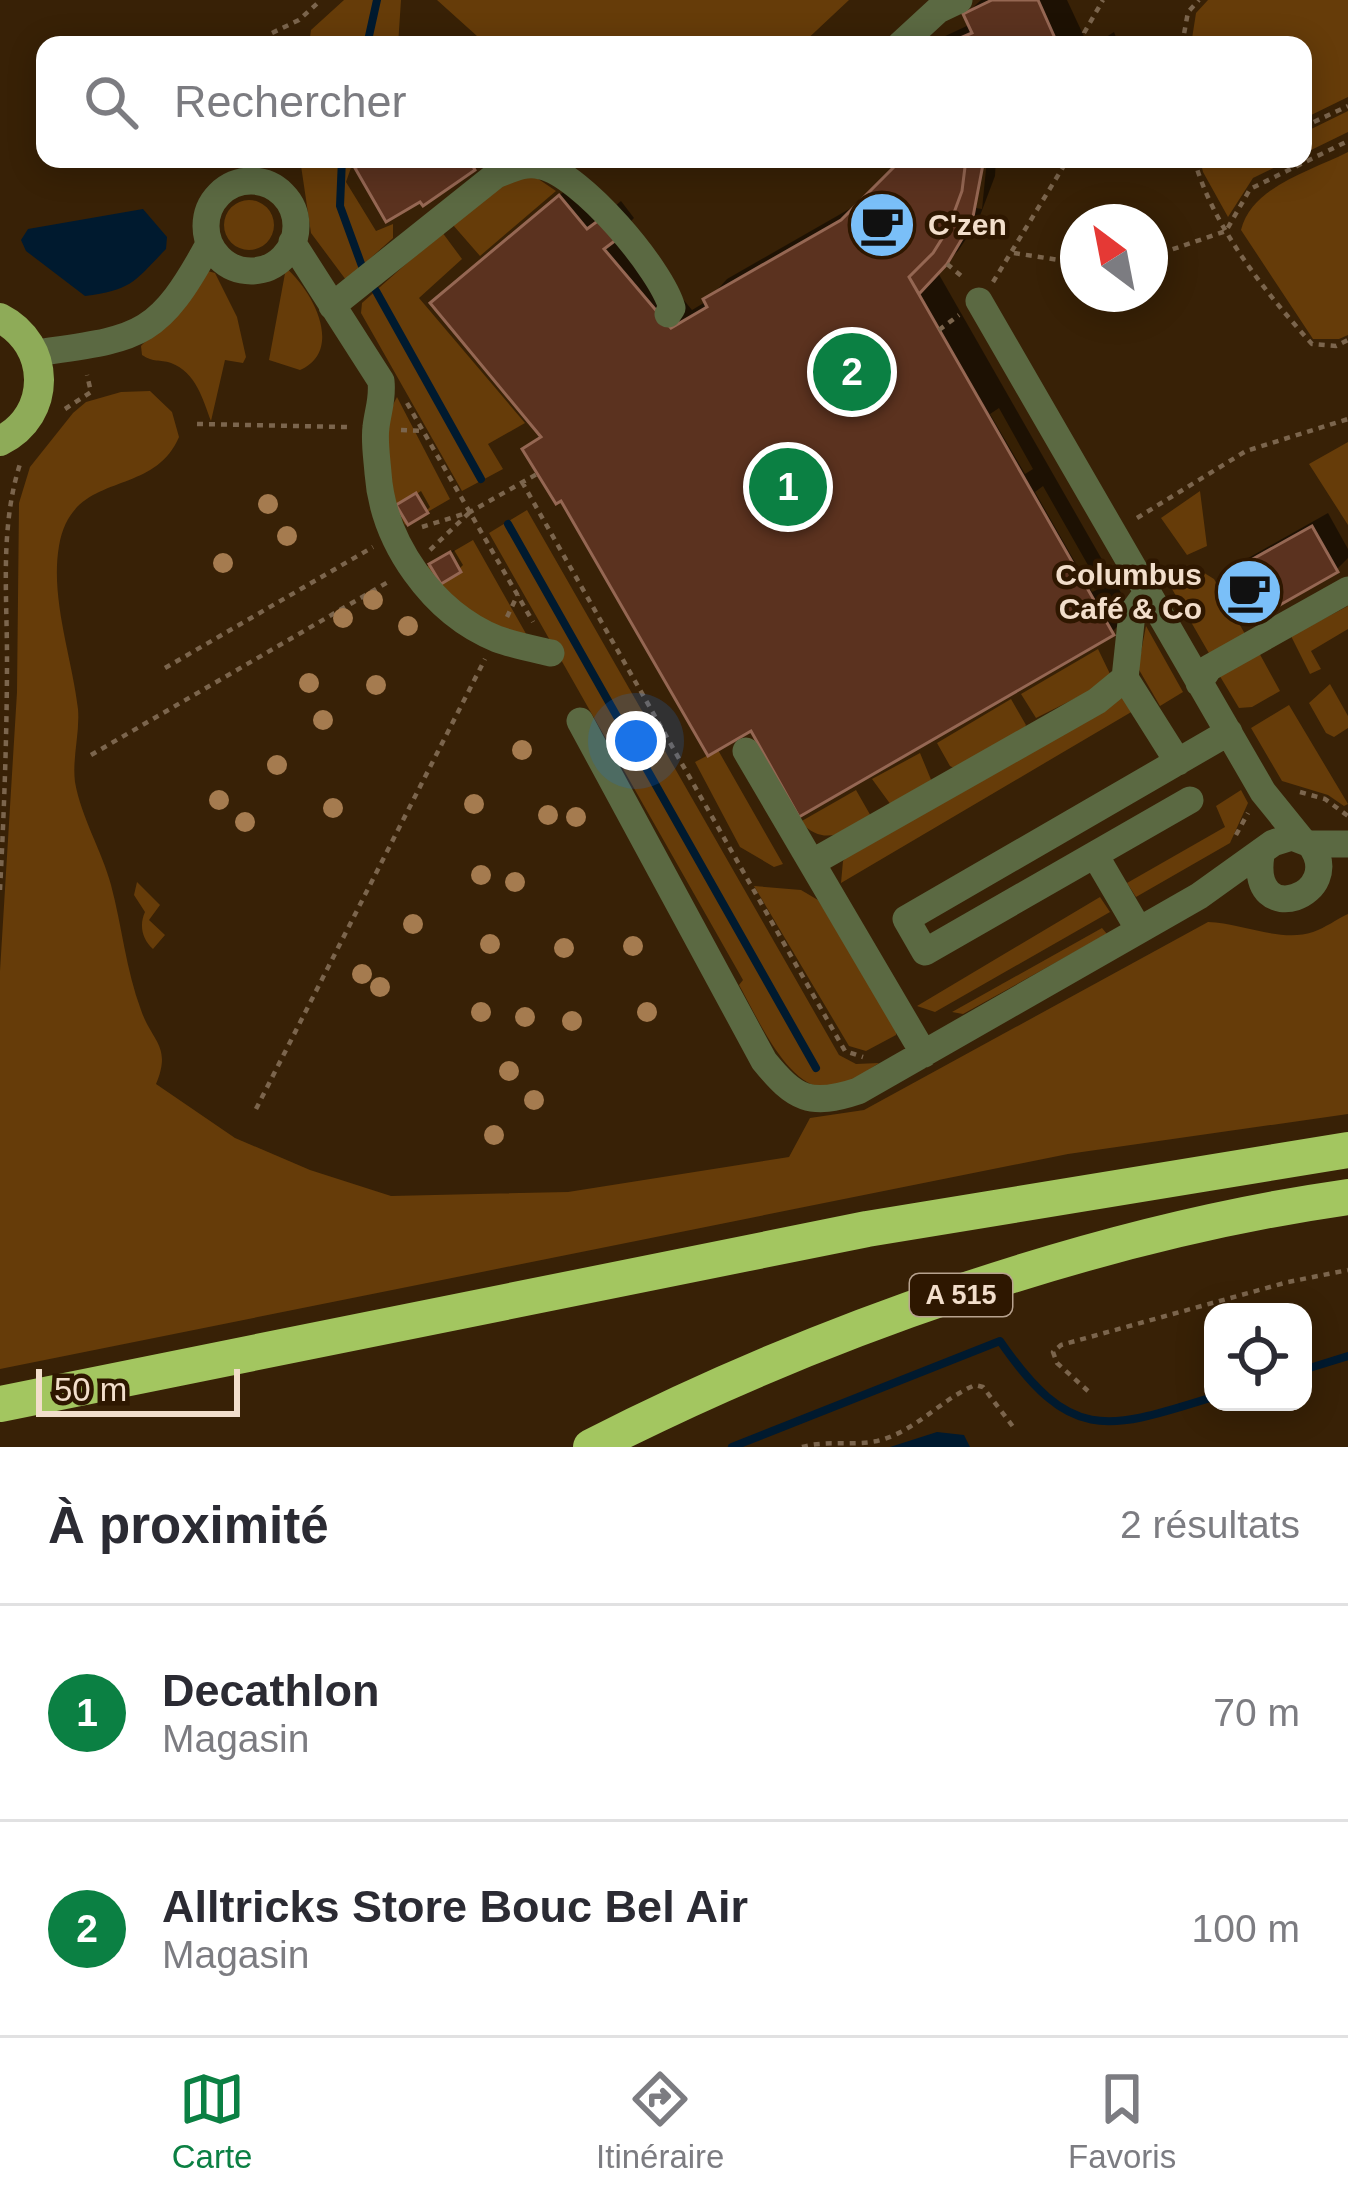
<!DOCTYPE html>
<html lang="fr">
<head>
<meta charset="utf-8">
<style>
  body { margin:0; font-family:Arial,sans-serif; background:#f7f7f7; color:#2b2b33 }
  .controls { position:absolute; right:36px; bottom:36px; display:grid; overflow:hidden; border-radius:24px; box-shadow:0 6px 30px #0003 }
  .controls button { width:108px; height:108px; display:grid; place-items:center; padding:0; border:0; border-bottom:3px solid #e1e1e2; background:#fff; color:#2b2b33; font:60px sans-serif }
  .compass { position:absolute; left:1060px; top:204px; width:108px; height:108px; border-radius:50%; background:#fff; box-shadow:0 6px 30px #0003; rotate:328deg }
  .scale { position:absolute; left:36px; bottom:30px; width:204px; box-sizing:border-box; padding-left:12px; border:6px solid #f2decb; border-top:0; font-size:33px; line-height:42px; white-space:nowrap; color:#f2decb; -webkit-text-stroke:9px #2e1700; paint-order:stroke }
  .you { position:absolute; left:636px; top:741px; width:42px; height:42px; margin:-30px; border:9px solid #fff; border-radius:50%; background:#1a73e8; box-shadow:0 0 0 18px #1a73e833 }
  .badge { display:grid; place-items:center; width:78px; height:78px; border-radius:50%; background:#0b8043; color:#fff; font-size:39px; font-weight:700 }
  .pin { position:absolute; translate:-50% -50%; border:6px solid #fff; box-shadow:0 3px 12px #0006 }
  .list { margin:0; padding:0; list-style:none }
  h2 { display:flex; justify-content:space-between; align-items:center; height:156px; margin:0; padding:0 48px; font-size:51px }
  h2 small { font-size:39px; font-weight:400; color:#7c7c81 }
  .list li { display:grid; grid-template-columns:78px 1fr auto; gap:36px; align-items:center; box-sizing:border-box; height:216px; padding:0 48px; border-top:3px solid #e1e1e2 }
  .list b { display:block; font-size:45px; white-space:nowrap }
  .list p { margin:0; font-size:39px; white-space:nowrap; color:#7c7c81 }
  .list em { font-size:39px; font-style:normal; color:#7c7c81 }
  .icon { flex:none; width:66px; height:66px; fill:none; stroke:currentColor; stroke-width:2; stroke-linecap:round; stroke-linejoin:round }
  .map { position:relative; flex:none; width:1348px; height:1447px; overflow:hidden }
  .search { position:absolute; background:#fff; box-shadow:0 6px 30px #0003; left:36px; right:36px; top:36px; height:132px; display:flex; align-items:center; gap:30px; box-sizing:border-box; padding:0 42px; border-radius:24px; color:#7c7c81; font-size:45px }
  .sheet { height:588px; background:#fff }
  nav { display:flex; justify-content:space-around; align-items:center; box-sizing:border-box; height:168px; border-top:3px solid #e1e1e2; background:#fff; font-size:33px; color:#7c7c81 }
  nav a { display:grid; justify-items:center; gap:6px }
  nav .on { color:#0b8043 }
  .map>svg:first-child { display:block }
</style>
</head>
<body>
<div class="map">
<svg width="1348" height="1447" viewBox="0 0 1348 1447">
  <rect width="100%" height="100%" fill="#382106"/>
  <path fill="#663c09" d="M344,0H401L398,45H309L311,30Z
    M437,0H849L801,45H487Z
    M1208,0H1348V97L1303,119V45H1191L1196,13Z
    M1348,111V132L1303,154V133Z
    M1348,152V335L1339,339H1313L1241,230C1252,186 1311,171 1348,152Z
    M300,159H354L346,182L376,231L393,224V238L346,280L311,233Z
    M1200,159H1292L1253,178L1228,217L1203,172Z
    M531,174L556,191L480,256L453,225L499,186Z
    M224 225a25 25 0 1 1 50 0a25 25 0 1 1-50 0Z
    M442,232L462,259L419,298L525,423L488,444L503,469L462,491L361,313L362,303Z
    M286,268C312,290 345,350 300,370L269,360Z
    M204,270L215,273L237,317L246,357L243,363L225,360L211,421C203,400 196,372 171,363C159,359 154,363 142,355L141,346C166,319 192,313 204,270Z
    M150,391L172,412L179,437C152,500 72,468 59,546C50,598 72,657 78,709C80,733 72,758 75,782C81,817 102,851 111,885C122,926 126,970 141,1010C152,1042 172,1046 156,1084L235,1138L310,1170L391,1196L568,1192L789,1157L810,1118L864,1110L1208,922C1242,923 1281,943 1313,932C1325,928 1337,919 1348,914V1114L1068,1154L0,1369V971L17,692L19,503L30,467L73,413L86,402L121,392Z
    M397,397L450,499L405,525C386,488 375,435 397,397Z
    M999,408L1033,469L1025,474L990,414Z
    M1348,442V525L1309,464Z
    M1043,486L1101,588L1092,592L1035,492Z
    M1200,491L1207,546L1187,555L1161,518Z
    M527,510L839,1055L856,1064L879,1063C864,1073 847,1085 828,1087C788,1091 756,1014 739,985L743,980L489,533Z
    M473,540L529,639C481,623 458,605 423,569Z
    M1193,566L1214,579L1245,634L1210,655L1168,582Z
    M1348,606V629L1311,651L1321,669L1310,674L1291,636Z
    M1146,626L1183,692L1160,706L1138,668Z
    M1098,649L1111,676L1110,681L1036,718L1021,694Z
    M1257,649L1280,691L1252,707L1239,708L1218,673Z
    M1330,684L1348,716V728L1334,737L1326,733L1309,703Z
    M1127,689L1133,711L841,883L843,861L855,847Z
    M1011,699L1026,725L1024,729L956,769L950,766L937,743Z
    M1289,705L1348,804L1344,806L1328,795L1282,781L1251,728Z
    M718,750L783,864L774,867L740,847L695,762Z
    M920,753L932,782L891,805L872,779Z
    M856,790L872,818C842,831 827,848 800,822Z
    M1241,790L1248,803L1230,843L1136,897L1127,883L1225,827L1216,806Z
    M137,882L160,905L149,920L165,935L153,949C142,939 139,925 145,912L134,895Z
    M754,886L801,890L818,900L896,1025V1035L866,1051L849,1046Z
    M1100,897L1110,912L935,1012L917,1006Z
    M1102,928L1107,934L963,1014L952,1012Z"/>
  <path fill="#001a2f" d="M143,209L167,237L166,249C134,282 132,290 85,296L26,251L21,240L28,229Z
    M937,1432L964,1435L970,1447H890Z"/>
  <path fill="#0007" d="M981,0H1067L1088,45H926L971,24L966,14Z
    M1114,32L1119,45H1101L1103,39Z
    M906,159H986L980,171L976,208L982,209L987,159H996L995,176L978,221L958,251L937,271L1132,612L1112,632L752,727L525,449L542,433L434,303L581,177L609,211L621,201L634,218L624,228L692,310L707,301L727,279L865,200Z
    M421,491L430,507L426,511L404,502Z
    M1328,513L1348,549V558L1336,570L1228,576L1243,561Z
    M454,550L463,565L459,569L437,560Z"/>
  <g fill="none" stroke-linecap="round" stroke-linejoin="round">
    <path stroke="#001a2f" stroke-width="8" d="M367,45L377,0
      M342,159L340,206L363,269
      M376,291L481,479
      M508,524L816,1068
      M1303,1370L1348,1356
      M732,1447L1000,1341C1071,1444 1107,1430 1213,1397"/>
  </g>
  <path fill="#5b321f" stroke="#956753" stroke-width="3" d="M992,0H1038L1058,45H944L972,33L963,14Z
    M371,159H469L475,170L423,206L420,202L386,222L355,168Z
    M902,159H966L962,191L948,229L933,253L909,277L1114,635L799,817L751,731L708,756L561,501L556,504L522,449L541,437L430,303L559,195L587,229L599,220L616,240L604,249L671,328L707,307L703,299L841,220Z
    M966,159H984L972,222L947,264L919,294L909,277L933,253L948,229L962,191Z
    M416,493L428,513L408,525L396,505Z
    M1312,526L1338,572L1250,622L1224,575Z
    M450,552L461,572L441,584L429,564Z"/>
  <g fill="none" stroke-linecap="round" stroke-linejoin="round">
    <path stroke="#7b654d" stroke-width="4.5" stroke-dasharray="6 6" stroke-linecap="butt" d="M272,33L299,20L321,0
      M1083,45L1084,33L1103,0
      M1182,45L1188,12L1199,0
      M1303,127L1348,106
      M1194,159C1213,227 1265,292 1312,344L1336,346L1348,340
      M1014,253L1078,263
      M1150,257L1226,231L1250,189L1348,141
      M947,264L965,279
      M993,282L1068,159
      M939,330L959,315
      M407,403L533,622
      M65,409L91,392L87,375
      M197,424L347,427
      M401,430L423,431
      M522,482L845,1051L863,1057
      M1137,518L1246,451L1348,419
      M422,527L470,512L537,474
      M430,550L470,512
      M507,617L518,594
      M165,668L373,547
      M91,755L388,582
      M1300,792L1325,799L1348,816
      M1236,835L1248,813
      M0,890C4,813 7,735 7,658C7,593 0,527 20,464
      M256,1109L485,659
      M1088,1391L1057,1363L1053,1352L1061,1345L1288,1282L1348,1270
      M802,1447C827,1440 852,1446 877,1441C915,1432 940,1400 975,1385L983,1387L1014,1428"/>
    <path stroke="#5b6942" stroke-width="27" d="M900,45L938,10L959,0
      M206 226a45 45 0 1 1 90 0a45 45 0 1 1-90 0Z
      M292,242L381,381C383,399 378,410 376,427C374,441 377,459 378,473C383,543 433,613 497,639C514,645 534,649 551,653
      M979,301L1263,792L1301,839
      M332,306L496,175C512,169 524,162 541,166C581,174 662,270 672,308L668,314
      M36,353C139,338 157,340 209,244
      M1125,678L1178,762
      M1199,683L1209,668L1348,590
      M580,721L764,1061C795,1099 810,1107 858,1091L1199,896L1273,843L1292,837L1310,844H1348
      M746,751L924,1054
      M1190,800L925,952L906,919L1229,732
      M1095,855L1139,930
      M1261,855C1249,932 1348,894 1310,844
      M813,862L1097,701L1125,678L1132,613L1146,594"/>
    <path stroke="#8eab58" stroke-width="30" d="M0,318C51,344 53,415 0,441"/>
    <path stroke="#a3c660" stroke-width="36" d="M0,1404L867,1229L1348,1150
      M591,1447C818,1331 1096,1233 1348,1197"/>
  </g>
  <g fill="#a57b4f">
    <circle cx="268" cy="504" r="10"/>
    <circle cx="287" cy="536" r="10"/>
    <circle cx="223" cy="563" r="10"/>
    <circle cx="373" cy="600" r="10"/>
    <circle cx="343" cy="618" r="10"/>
    <circle cx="408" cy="626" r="10"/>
    <circle cx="309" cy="683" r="10"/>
    <circle cx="376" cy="685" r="10"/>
    <circle cx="323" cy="720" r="10"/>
    <circle cx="522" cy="750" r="10"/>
    <circle cx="277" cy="765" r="10"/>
    <circle cx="219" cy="800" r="10"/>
    <circle cx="474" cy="804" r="10"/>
    <circle cx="333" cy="808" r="10"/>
    <circle cx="548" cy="815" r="10"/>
    <circle cx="576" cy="817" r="10"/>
    <circle cx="245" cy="822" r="10"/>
    <circle cx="481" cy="875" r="10"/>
    <circle cx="515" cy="882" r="10"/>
    <circle cx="413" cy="924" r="10"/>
    <circle cx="490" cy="944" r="10"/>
    <circle cx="633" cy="946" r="10"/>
    <circle cx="564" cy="948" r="10"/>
    <circle cx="362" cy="974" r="10"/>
    <circle cx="380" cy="987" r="10"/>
    <circle cx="481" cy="1012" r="10"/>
    <circle cx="647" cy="1012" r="10"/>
    <circle cx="525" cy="1017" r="10"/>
    <circle cx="572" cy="1021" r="10"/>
    <circle cx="509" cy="1071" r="10"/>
    <circle cx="534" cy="1100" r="10"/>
    <circle cx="494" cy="1135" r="10"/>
  </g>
  <defs>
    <g id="cafe-disc" transform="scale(3.45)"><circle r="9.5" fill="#7abff8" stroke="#2e1700"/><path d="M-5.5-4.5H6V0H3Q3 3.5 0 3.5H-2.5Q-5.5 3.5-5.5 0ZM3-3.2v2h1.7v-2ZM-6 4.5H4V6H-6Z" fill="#111"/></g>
  </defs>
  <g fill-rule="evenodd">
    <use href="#cafe-disc" x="882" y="225"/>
    <use href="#cafe-disc" x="1249" y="592"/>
  </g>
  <g text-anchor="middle" stroke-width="9" stroke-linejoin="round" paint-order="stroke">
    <rect fill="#2e1700" stroke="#b7a28e" stroke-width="3" x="910" y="1274" width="102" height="42" rx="9"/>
    <g font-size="27" font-weight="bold" fill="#f2decb">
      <text x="961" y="1304">A 515</text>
    </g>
    <g font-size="30" font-weight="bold" fill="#f2decb" stroke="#2e1700" text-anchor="start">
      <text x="928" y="235">C'zen</text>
      <text x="1202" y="585" text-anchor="end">Columbus<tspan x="1202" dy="34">Café &amp; Co</tspan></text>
    </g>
  </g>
</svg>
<div class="controls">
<button><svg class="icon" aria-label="locate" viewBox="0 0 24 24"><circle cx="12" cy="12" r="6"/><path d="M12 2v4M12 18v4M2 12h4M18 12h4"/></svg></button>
</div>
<svg class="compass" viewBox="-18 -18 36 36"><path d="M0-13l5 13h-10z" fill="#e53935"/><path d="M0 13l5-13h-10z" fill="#7c7c81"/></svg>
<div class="scale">50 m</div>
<div class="you"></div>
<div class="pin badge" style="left:788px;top:487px">1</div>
<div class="pin badge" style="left:852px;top:372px">2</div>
<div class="search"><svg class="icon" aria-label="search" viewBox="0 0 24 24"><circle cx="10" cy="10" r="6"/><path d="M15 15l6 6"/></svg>Rechercher</div>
</div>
<section class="sheet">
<h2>À proximité<small>2 résultats</small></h2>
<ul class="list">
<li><span class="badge">1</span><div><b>Decathlon</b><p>Magasin</p></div><em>70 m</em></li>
<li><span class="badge">2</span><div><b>Alltricks Store Bouc Bel Air</b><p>Magasin</p></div><em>100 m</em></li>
</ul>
</section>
<nav>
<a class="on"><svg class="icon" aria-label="map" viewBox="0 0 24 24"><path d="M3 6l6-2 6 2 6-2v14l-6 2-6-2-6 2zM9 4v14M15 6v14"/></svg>Carte</a>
<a><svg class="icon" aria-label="directions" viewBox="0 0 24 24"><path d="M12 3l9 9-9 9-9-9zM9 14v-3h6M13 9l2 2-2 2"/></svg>Itinéraire</a>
<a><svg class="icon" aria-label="saved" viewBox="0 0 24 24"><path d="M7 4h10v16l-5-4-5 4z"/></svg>Favoris</a>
</nav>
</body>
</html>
